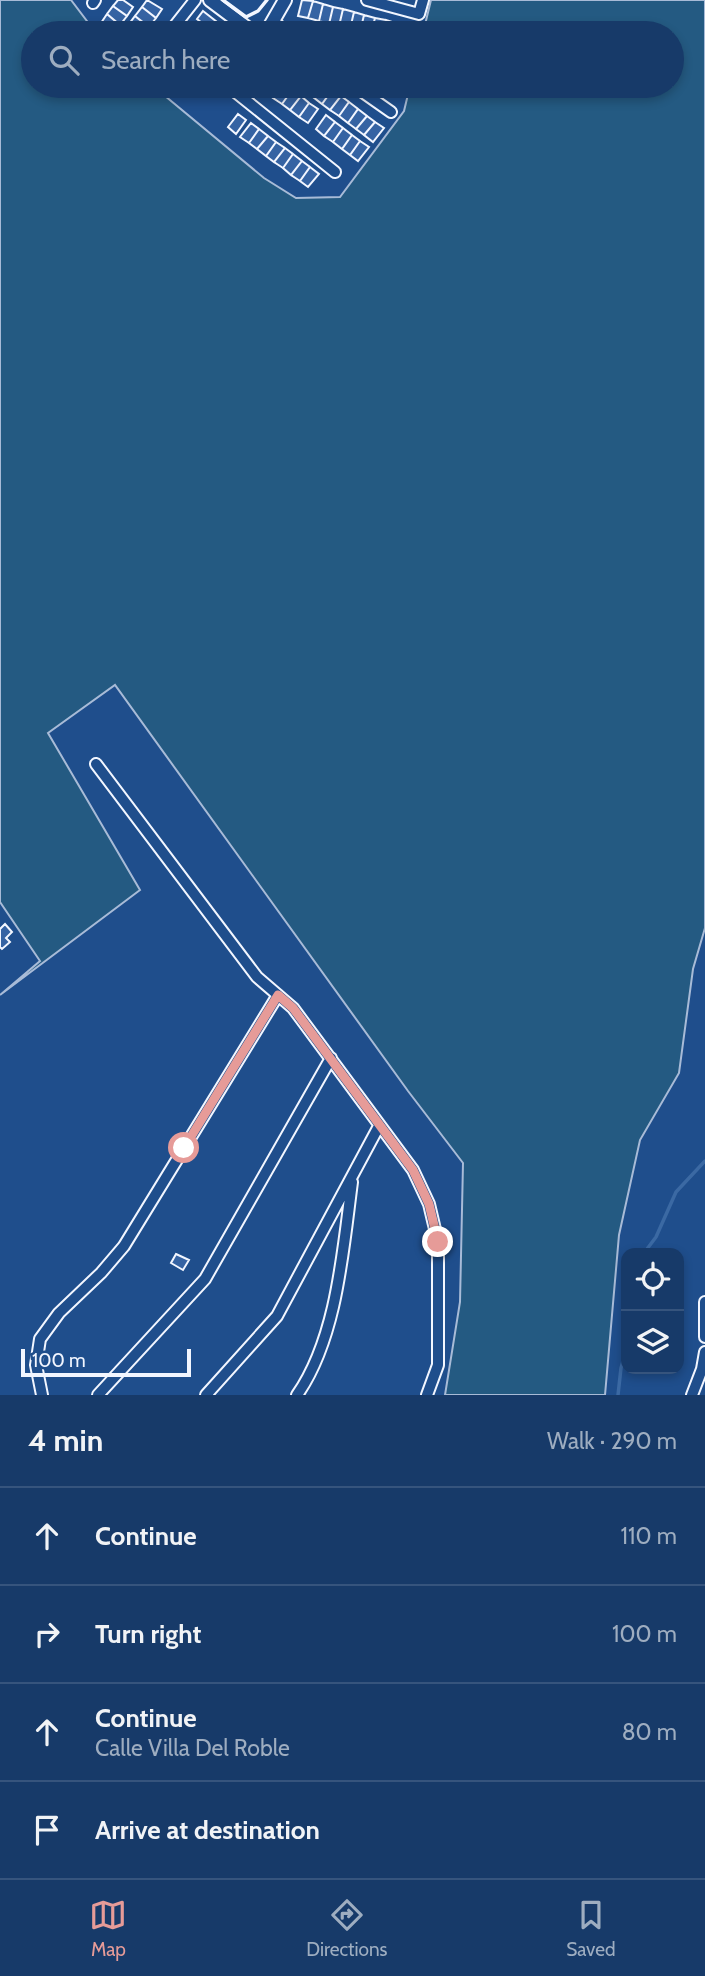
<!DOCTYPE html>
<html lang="en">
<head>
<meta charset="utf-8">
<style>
  body { margin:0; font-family:Cabin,sans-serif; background:#20416f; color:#f1f3f6 }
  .controls { position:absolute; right:21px; bottom:21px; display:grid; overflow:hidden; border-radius:14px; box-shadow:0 4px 10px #0003 }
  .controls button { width:63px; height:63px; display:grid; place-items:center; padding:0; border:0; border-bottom:2px solid #36547d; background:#173a69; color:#f1f3f6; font:35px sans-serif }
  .scale { position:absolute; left:21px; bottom:18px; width:170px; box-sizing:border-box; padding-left:7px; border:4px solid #f2f6ff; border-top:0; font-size:19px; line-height:24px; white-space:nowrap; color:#f2f6ff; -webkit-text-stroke:5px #1f4e8c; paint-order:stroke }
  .stop { position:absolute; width:21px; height:21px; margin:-16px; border:5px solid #e69b98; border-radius:50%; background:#fff }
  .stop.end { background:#e69b98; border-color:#fff; box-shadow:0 2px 7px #0008 }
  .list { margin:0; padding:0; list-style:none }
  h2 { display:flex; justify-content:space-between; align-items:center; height:91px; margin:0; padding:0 28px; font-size:30px }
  h2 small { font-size:23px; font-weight:400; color:#9eadc0 }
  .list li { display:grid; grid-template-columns:46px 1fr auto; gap:21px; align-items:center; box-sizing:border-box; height:98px; padding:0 28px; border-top:2px solid #36547d }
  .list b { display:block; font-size:26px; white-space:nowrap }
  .list p { margin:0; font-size:23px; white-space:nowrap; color:#9eadc0 }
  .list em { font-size:23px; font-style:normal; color:#9eadc0 }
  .icon { flex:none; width:38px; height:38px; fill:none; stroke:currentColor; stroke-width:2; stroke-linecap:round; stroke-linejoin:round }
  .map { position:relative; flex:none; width:705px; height:1395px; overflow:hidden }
  .search { position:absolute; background:#173a69; box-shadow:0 4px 10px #0003; left:21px; right:21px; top:21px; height:77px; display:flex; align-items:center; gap:18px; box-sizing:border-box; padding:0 24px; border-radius:38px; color:#9eadc0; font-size:26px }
  .sheet { height:483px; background:#173a69 }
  nav { display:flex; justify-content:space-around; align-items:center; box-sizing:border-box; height:98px; border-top:2px solid #36547d; background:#173a69; font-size:19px; color:#9eadc0 }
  nav a { display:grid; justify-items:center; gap:4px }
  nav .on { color:#e69b98 }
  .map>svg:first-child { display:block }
</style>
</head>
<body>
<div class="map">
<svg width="705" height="1395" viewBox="0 0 705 1395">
  <rect width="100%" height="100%" fill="#1f4e8c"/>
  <path fill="#245a82" stroke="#a8bbd7" stroke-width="2" d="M0,0H71L96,33H33V86H153L264,178L296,198L340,197L404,111L410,86H672V33H423L431,0H705V928L693,969L679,1073L640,1140L619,1235L605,1395H445L460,1302L463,1163L408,1091L115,685L48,733L140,890L0,995L40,961L0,902Z"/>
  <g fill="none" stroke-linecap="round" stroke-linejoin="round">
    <path stroke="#3b69a3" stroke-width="3.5" d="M644,1253L656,1237L676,1192L705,1161
      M626,1278L625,1280L626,1278
      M626,1285V1292
      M618,1395L621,1368L626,1351"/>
  </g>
  <path fill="#3563a3" stroke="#f2f6ff" stroke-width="2" d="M118,0H123L133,7L127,16L113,6Z
    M147,0L162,9L156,18L142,7Z
    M302,0L313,1L308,18L298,16Z
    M313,1L323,4L319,21L308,18Z
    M323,4L333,7L329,24L319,21Z
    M113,6L127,16L120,25L107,14Z
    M142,7L156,18L149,27L135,16Z
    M333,7L343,9L339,26L329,24Z
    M343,9L354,12L350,29L339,26Z
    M203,11L217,22L211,30L197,19Z
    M354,12L364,15L360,32L350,29Z
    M107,14L120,25L114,33L101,23Z
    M364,15L375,18L371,33L360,32Z
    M135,16L149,27L144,33L129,24Z
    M375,18L386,20L382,33H371Z
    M386,20L395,23L393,33H382Z
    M282,86H287L292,90L282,104L273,98Z
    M322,86H327L332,90L322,104L313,97Z
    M292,90L301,96L290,110L282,104Z
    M332,90L341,96L330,110L322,104Z
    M301,96L309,103L299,117L290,110Z
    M341,96L349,102L339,116L330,110Z
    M349,102L358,109L348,123L339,116Z
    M309,103L318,109L308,123L299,117Z
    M358,109L367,116L356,129L348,123Z
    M238,114L246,120L236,134L228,127Z
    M326,115L335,122L324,136L316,129Z
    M367,116L375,122L364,135L356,129Z
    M335,122L343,128L333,142L324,136Z
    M375,122L384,128L373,142L364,135Z
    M251,123L259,129L249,143L240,137Z
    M343,128L352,135L342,149L333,142Z
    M259,129L268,136L257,149L249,143Z
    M352,135L360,141L350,155L342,149Z
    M268,136L276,142L266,156L257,149Z
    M360,141L369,147L358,161L350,155Z
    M276,142L285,148L274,162L266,156Z
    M285,148L293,154L283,168L274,162Z
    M293,154L302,161L291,175L283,168Z
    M302,161L310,167L300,181L291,175Z
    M310,167L319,174L308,187L300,181Z
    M5,924L12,932L6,938L10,942L2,949L0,947V929Z
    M176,1254L189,1260L183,1270L171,1263Z"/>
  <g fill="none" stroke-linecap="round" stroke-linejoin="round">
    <g stroke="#f2f6ff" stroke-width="14">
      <path id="minor" d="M367,0L419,14L423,0
        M93,3L95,0
        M274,22L288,33
        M169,33L195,0
        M228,86L335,172
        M354,86L391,112
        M96,764L257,977L293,1008L413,1170L429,1204L438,1242V1365L427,1395
        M705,1302V1337
        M42,1395L36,1365L40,1339L59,1313L101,1273L124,1246L278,995
        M98,1395L205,1279L331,1058
        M206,1395L277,1316L379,1126
        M297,1395C337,1338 343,1250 352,1182
        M692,1395L702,1369L705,1352"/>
    </g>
    <g stroke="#f2f6ff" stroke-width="16">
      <path id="tertiary" d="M210,0L254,33
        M266,33L285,0"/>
    </g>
    <use href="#minor" stroke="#1f4e8c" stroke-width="10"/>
    <use href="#tertiary" stroke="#1f4e8c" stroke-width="12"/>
    <path stroke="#f2f6ff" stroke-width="3.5" d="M223,0L246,17L258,11L267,0"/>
  </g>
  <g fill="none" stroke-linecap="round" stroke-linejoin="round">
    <path stroke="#e69b98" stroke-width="9" d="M184,1148L278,995L293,1008L413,1170L429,1204L438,1242"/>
  </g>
</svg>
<div class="controls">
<button><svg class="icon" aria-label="locate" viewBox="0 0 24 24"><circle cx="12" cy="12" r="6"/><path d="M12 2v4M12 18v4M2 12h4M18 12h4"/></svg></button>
<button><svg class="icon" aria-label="layers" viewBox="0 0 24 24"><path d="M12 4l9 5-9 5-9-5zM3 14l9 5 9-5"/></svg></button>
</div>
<div class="scale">100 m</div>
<div class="stop" style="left:184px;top:1148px"></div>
<div class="stop end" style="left:438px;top:1242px"></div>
<div class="search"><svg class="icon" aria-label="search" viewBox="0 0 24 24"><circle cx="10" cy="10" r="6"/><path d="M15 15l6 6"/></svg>Search here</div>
</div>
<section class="sheet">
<h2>4 min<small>Walk · 290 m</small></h2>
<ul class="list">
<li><svg class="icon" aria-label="ahead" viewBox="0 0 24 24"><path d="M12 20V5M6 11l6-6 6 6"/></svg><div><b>Continue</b></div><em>110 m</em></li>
<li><svg class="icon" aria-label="right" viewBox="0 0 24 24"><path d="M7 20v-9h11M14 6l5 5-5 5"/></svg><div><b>Turn right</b></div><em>100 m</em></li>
<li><svg class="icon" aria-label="ahead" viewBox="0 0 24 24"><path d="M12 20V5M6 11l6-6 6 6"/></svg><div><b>Continue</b><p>Calle Villa Del Roble</p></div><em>80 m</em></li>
<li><svg class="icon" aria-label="arrive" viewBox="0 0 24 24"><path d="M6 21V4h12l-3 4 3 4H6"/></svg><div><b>Arrive at destination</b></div></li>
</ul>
</section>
<nav>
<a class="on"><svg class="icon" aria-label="map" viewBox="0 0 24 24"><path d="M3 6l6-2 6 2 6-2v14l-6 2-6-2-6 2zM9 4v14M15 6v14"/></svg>Map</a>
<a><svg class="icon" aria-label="directions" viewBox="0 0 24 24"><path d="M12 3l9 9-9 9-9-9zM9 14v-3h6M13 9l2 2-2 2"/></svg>Directions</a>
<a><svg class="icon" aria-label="saved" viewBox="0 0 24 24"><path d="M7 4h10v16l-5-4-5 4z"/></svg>Saved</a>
</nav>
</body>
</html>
